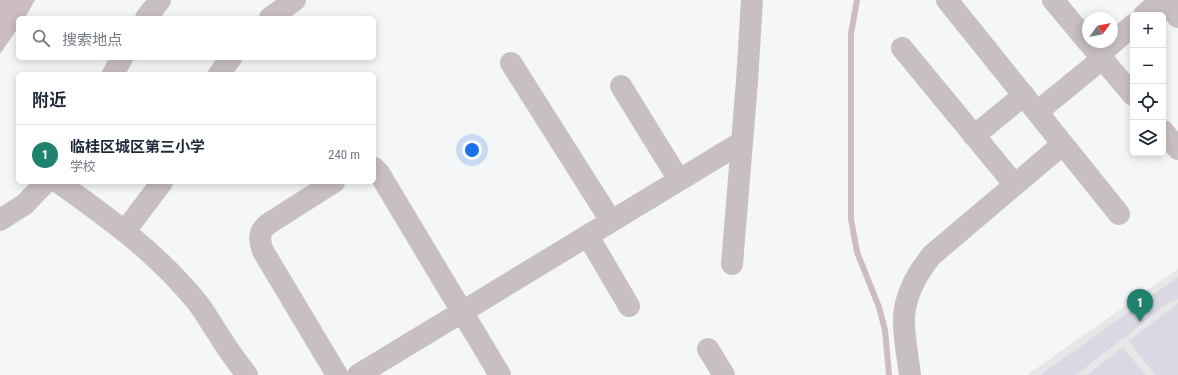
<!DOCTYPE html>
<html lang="zh">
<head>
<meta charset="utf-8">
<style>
  body { margin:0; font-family:"Roboto Condensed","Noto Sans SC",sans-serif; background:#f2f2f3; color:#1f2937 }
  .controls { position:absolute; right:12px; top:12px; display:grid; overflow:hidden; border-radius:6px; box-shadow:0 2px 10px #0003 }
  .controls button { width:36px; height:36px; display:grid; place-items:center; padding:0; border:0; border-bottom:1px solid #e0e1e3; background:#fff; color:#1f2937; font:20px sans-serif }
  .compass { position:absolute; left:1082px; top:12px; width:36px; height:36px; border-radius:50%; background:#fff; box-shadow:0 2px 10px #0003; rotate:57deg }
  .you { position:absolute; left:472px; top:150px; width:14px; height:14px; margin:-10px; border:3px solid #fff; border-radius:50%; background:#1a73e8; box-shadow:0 0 0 6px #1a73e833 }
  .badge { display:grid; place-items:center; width:26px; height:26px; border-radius:50%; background:#1e826c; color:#fff; font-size:13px; font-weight:700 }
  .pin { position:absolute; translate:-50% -33px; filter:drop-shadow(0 1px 2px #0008) }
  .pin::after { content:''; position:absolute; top:21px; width:14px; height:12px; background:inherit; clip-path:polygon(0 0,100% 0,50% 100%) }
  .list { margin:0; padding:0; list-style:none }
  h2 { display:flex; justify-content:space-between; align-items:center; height:52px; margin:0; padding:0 16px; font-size:17px }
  h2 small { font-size:13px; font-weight:400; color:#747a83 }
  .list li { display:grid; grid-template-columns:26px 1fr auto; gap:12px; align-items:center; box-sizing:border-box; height:60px; padding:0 16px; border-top:1px solid #e0e1e3 }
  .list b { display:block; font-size:15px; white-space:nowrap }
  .list p { margin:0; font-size:13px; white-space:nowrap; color:#747a83 }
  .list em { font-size:13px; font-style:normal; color:#747a83 }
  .icon { flex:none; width:22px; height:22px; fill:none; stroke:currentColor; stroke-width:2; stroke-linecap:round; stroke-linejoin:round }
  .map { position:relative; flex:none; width:1178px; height:375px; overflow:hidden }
  .search { position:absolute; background:#fff; box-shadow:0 2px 10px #0003; left:16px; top:16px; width:360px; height:44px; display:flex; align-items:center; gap:10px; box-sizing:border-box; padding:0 14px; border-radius:6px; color:#747a83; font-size:15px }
  .panel { position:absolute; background:#fff; box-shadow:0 2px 10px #0003; left:16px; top:72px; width:360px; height:112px; border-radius:6px }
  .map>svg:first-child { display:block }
</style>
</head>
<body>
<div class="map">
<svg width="1178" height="375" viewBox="0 0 1178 375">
  <rect width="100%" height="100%" fill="#f4f6f7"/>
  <path fill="#e7e7e8" d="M1178,269V375H1027Z"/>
  <path fill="#dad9e3" d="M1178,277V299L1168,303L1076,375H1040Z
    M1178,303V375H1155L1129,341Z
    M1123,347L1145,375H1087Z"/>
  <path fill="#cdbcc1" d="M0,0H35L25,18H18V28L0,54Z"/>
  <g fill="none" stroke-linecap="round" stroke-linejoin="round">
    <path stroke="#cdbcc1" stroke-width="6" d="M857,0L851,34V219L857,252L879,307L885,330L889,375"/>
    <path stroke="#c8bfc0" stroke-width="22" d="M947,0L1119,214
      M1053,0L1088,42
      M1164,0L1178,17
      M1144,15L1161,0
      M146,18L160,0
      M270,18L295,0
      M1088,42L1133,95
      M902,48L1015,185
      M1099,55L1133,25
      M511,63L611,221
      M113,74L122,58
      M219,74L231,58
      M621,86L679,180
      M1037,112L1102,59
      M1163,131L1178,149
      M974,136L1024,95
      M374,168L379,173L500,375
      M58,182C110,219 156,252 197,302C205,312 211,324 219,335C227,349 237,362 247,375
      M334,182L268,224C258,232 259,240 263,251L337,375
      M0,220L25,204L46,182
      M125,231L162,182
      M588,236L629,306
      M732,264L747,81L752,0
      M708,349L724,375
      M358,375L742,142
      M910,375C908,357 903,335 904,316C906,293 918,272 932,255L1063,144"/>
  </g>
</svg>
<div class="controls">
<button>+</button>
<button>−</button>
<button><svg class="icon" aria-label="locate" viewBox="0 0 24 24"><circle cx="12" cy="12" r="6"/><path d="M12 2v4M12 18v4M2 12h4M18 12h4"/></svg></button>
<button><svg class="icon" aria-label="layers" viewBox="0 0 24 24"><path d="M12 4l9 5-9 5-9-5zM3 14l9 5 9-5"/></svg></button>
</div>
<svg class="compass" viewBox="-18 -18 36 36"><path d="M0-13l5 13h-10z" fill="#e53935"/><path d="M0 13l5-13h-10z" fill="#747a83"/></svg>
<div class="you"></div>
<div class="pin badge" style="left:1140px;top:322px">1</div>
<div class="search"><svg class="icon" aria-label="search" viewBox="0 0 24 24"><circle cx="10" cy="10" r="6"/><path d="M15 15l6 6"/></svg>搜索地点</div>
<section class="panel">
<h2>附近<small></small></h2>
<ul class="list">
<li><span class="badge">1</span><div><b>临桂区城区第三小学</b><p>学校</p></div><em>240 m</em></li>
</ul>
</section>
</div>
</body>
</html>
